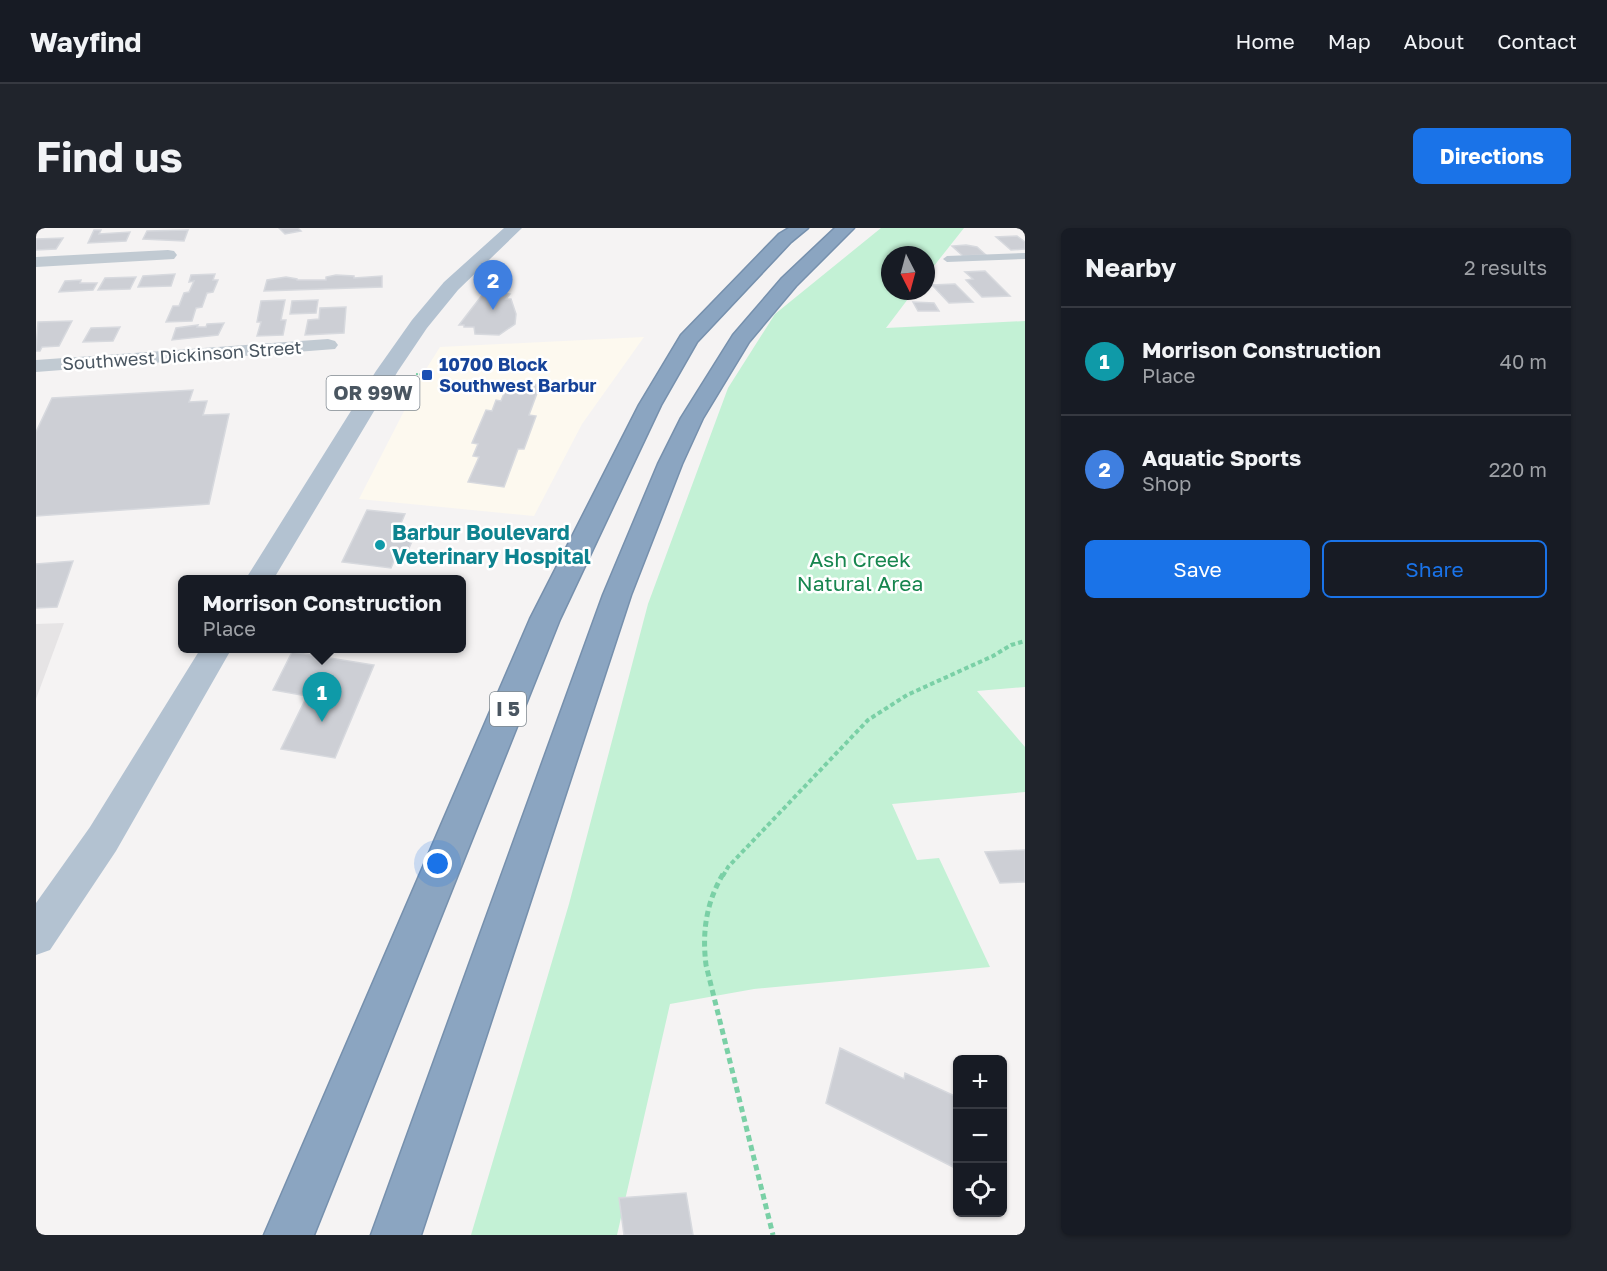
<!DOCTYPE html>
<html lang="en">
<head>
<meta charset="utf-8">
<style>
  body { margin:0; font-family:"Golos Text",sans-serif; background:#20242c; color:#f1f3f6 }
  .controls { position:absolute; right:18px; bottom:18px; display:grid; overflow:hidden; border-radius:9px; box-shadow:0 2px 4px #0004 }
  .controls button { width:54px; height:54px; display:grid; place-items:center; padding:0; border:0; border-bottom:2px solid #363941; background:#171b24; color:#f1f3f6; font:30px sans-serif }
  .compass { position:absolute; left:845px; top:18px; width:54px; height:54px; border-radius:50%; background:#171b24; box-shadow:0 2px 4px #0004; rotate:174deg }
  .you { position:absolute; left:402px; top:636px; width:21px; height:21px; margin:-15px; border:4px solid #fff; border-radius:50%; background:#1a73e8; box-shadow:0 0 0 9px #1a73e833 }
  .badge { display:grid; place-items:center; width:39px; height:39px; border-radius:50%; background:#1a73e8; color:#fff; font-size:20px; font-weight:700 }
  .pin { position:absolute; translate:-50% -50px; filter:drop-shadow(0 2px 3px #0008) }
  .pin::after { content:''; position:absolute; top:32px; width:21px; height:18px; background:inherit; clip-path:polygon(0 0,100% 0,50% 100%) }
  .popup { position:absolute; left:142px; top:347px; width:288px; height:78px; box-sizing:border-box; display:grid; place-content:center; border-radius:9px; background:#171b24; filter:drop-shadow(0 2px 4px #0005); font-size:20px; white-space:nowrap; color:#9ea1a6 }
  .popup b { font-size:22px; color:#f1f3f6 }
  .popup::after { content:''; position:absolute; left:50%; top:100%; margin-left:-12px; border:12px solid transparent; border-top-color:#171b24 }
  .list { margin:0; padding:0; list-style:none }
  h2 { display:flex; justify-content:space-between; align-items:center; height:78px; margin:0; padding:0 24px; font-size:26px }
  h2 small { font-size:20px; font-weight:400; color:#9ea1a6 }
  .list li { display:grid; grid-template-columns:39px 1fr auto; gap:18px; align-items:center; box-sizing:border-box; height:108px; padding:0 24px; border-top:2px solid #363941 }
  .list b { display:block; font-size:22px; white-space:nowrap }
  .list p { margin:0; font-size:20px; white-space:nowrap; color:#9ea1a6 }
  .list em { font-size:20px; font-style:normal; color:#9ea1a6 }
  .actions { display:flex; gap:12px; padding:18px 24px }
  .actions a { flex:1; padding:14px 0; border:2px solid #1a73e8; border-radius:9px; text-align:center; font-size:21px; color:#1a73e8 }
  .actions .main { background:#1a73e8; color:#fff }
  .icon { flex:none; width:33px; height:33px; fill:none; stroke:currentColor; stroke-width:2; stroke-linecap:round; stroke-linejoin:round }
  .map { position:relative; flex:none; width:989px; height:1007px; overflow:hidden; border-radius:9px }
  header { display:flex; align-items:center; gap:36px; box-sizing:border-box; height:84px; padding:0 30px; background:#171b24; border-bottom:2px solid #363941 }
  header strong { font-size:28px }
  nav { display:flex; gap:33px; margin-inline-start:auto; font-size:21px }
  .intro { display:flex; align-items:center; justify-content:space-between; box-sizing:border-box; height:144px; padding:0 36px }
  h1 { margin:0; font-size:42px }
  .button { padding:15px 27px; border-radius:9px; background:#1a73e8; color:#fff; font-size:21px; font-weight:700 }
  main { display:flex; gap:36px; padding:0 36px }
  aside { flex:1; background:#171b24; border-radius:9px; box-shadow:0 2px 4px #0004 }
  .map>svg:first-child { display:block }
</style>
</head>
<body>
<header>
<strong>Wayfind</strong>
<nav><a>Home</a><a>Map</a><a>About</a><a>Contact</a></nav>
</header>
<div class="intro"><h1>Find us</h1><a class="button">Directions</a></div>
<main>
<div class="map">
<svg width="989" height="1007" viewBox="0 0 989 1007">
  <rect width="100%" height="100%" fill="#f5f3f3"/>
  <path fill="#fdf9ef" d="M608,109L546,196L498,288L323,271L387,146L404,119Z"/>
  <path fill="#e6e4e5" d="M28,395L0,471V396Z"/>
  <path fill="#c3f1d5" d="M845,0H928L890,48V27H854V63H878L850,100L989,93V459L941,463L989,519V564L856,576L881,632L903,630L954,739L718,761L634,776L581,1007H435L533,676L612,376L692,160L739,86Z"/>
  <path fill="#cdcfd5" stroke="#d7d9de" stroke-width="1.5" d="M243,0H262L265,3L249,6Z
    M58,2H65L63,6L94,4L90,13L52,15Z
    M152,2L148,13L107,11L111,3Z
    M981,8L989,14V21L975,22L960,9Z
    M27,10L20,21L0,22V11Z
    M930,17L941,19L950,27L927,28L916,18Z
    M949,43L974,68L946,69L930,52L937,51L929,44Z
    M139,46L135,58L102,59L107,48Z
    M179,46L177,52H182L177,64L171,65L166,79L160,80L156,93L130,94L137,78H143L148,65L153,64L158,53L153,54L155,47Z
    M300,47L318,48V50L346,48V59L228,63L231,52L250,49L261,51V52H290V49Z
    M100,49L94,61L62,62L69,50Z
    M45,52L44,55H61L57,62L23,64L29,53Z
    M919,56L937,74L913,75L896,57Z
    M450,62L474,66L470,71H475L480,86L479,96L463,107L439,106L438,99H428V97H423Z
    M249,72L245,92H250L247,107L221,108L225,94H221L225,73Z
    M282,72L280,85L254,86L256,73Z
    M877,74L898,75L903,83H882Z
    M310,79L308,105L269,107L272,92L283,91L284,80Z
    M36,93L23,118L6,119L4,123H0L2,94Z
    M188,95L182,107L136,112L140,100L162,97L161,99H170L171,96Z
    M84,99L77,113L47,114L55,100Z
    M473,153L504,157L493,187L500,188L488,221H482L468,259L432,254L443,229L437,228L442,216L436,215L450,182L456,183L460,172L465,173Z
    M157,162L153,174L171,173L167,187L193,186L173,276L0,288V204L16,170Z
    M331,282L369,286L363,300L381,302L367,334L358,333L355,340L306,334Z
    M37,333L21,379L0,380V336Z
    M256,424L338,437L299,530L245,521L271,468L237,462Z
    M989,622V654L964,655L949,624Z
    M804,820L868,851L869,845L921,869V941L790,875Z
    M650,965L657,1007H588L583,970Z"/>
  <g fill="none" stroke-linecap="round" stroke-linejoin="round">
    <g stroke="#7690ad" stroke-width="3">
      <path id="highway" d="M753,0H772L755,14L661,114L625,177L524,391L278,1007H228L494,391L603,177L645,107L743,6Z
        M799,0H818L760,58L713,114L667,190L646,236L595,367L385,1007H335L567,367L622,236L645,190L697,107L746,50Z"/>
    </g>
    <path stroke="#7ad0a6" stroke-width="2" stroke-dasharray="2 1.5" stroke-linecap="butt" d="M380,146L391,147"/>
    <path stroke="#7ad0a6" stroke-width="4" stroke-dasharray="4.5 3" stroke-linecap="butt" d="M687,648L692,639L832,492L871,467L957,428L975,417L989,413"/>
    <path stroke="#7ad0a6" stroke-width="5" stroke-dasharray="6 4" stroke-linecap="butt" d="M687,646C670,675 666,704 670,737L737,1007"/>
    <path fill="#c1cad2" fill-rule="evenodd" d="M989,25V31L911,34L907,31L911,28Z"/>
    <path fill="#c1cad2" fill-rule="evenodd" d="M132,22L138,23L141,27L138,31L0,39V29Z
      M292,111L299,113L302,117L299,121L0,144V132Z"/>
    <path fill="#b3c2d1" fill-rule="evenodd" d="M468,0H486L422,62L391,100L362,143L237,352H209L340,143L376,92L408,54Z
      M165,420H196L80,623L14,722L0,727V675L54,599Z"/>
    <use href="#highway" fill="#8ba5c1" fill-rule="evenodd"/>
  </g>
  <rect fill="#1a4fb4" stroke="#fff" stroke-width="2" x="385" y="141" width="12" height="12" rx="3"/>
  <circle fill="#0f9aa8" stroke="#fff" stroke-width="2" cx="344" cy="317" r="6"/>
  <g text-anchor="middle" stroke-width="5" stroke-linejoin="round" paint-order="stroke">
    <g font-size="18" fill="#4a5661" stroke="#fff">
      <text transform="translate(146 128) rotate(-4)" y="6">Southwest Dickinson Street</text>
    </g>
    <g font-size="18" font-weight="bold" fill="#164399" stroke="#fff" text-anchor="start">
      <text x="403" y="143">10700 Block<tspan x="403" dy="21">Southwest Barbur</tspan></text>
    </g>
    <g fill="#fff" stroke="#808990" stroke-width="1.5">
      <rect x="290.5" y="148" width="93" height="34" rx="4.5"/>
      <rect x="454" y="464" width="36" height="34" rx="4.5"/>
    </g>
    <g font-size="20" font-weight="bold" fill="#4a5661">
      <text x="337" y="172">OR 99W</text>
      <text x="472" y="488">I 5</text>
    </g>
    <g font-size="21" font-weight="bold" fill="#0d838f" stroke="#fff" text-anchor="start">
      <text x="356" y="312">Barbur Boulevard<tspan x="356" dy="24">Veterinary Hospital</tspan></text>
    </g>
    <g font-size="21" fill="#17864f" stroke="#fff">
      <text x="824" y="339">Ash Creek<tspan x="824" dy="24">Natural Area</tspan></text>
    </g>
  </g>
</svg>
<div class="controls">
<button>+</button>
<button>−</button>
<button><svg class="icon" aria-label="locate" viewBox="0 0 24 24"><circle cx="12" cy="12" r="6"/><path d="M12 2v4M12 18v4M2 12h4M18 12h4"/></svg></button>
</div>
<svg class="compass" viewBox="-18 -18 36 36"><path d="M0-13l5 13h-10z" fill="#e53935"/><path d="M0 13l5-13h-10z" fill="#9ea1a6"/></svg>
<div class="you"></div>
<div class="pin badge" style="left:286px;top:494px;background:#0f9aa8">1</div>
<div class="popup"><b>Morrison Construction</b>Place</div>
<div class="pin badge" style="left:457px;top:82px;background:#3f7fe0">2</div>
</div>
<aside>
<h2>Nearby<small>2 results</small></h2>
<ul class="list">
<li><span class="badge" style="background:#0f9aa8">1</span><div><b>Morrison Construction</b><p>Place</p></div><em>40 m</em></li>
<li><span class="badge" style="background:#3f7fe0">2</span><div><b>Aquatic Sports</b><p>Shop</p></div><em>220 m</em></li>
</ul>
<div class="actions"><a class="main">Save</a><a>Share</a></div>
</aside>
</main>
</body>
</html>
